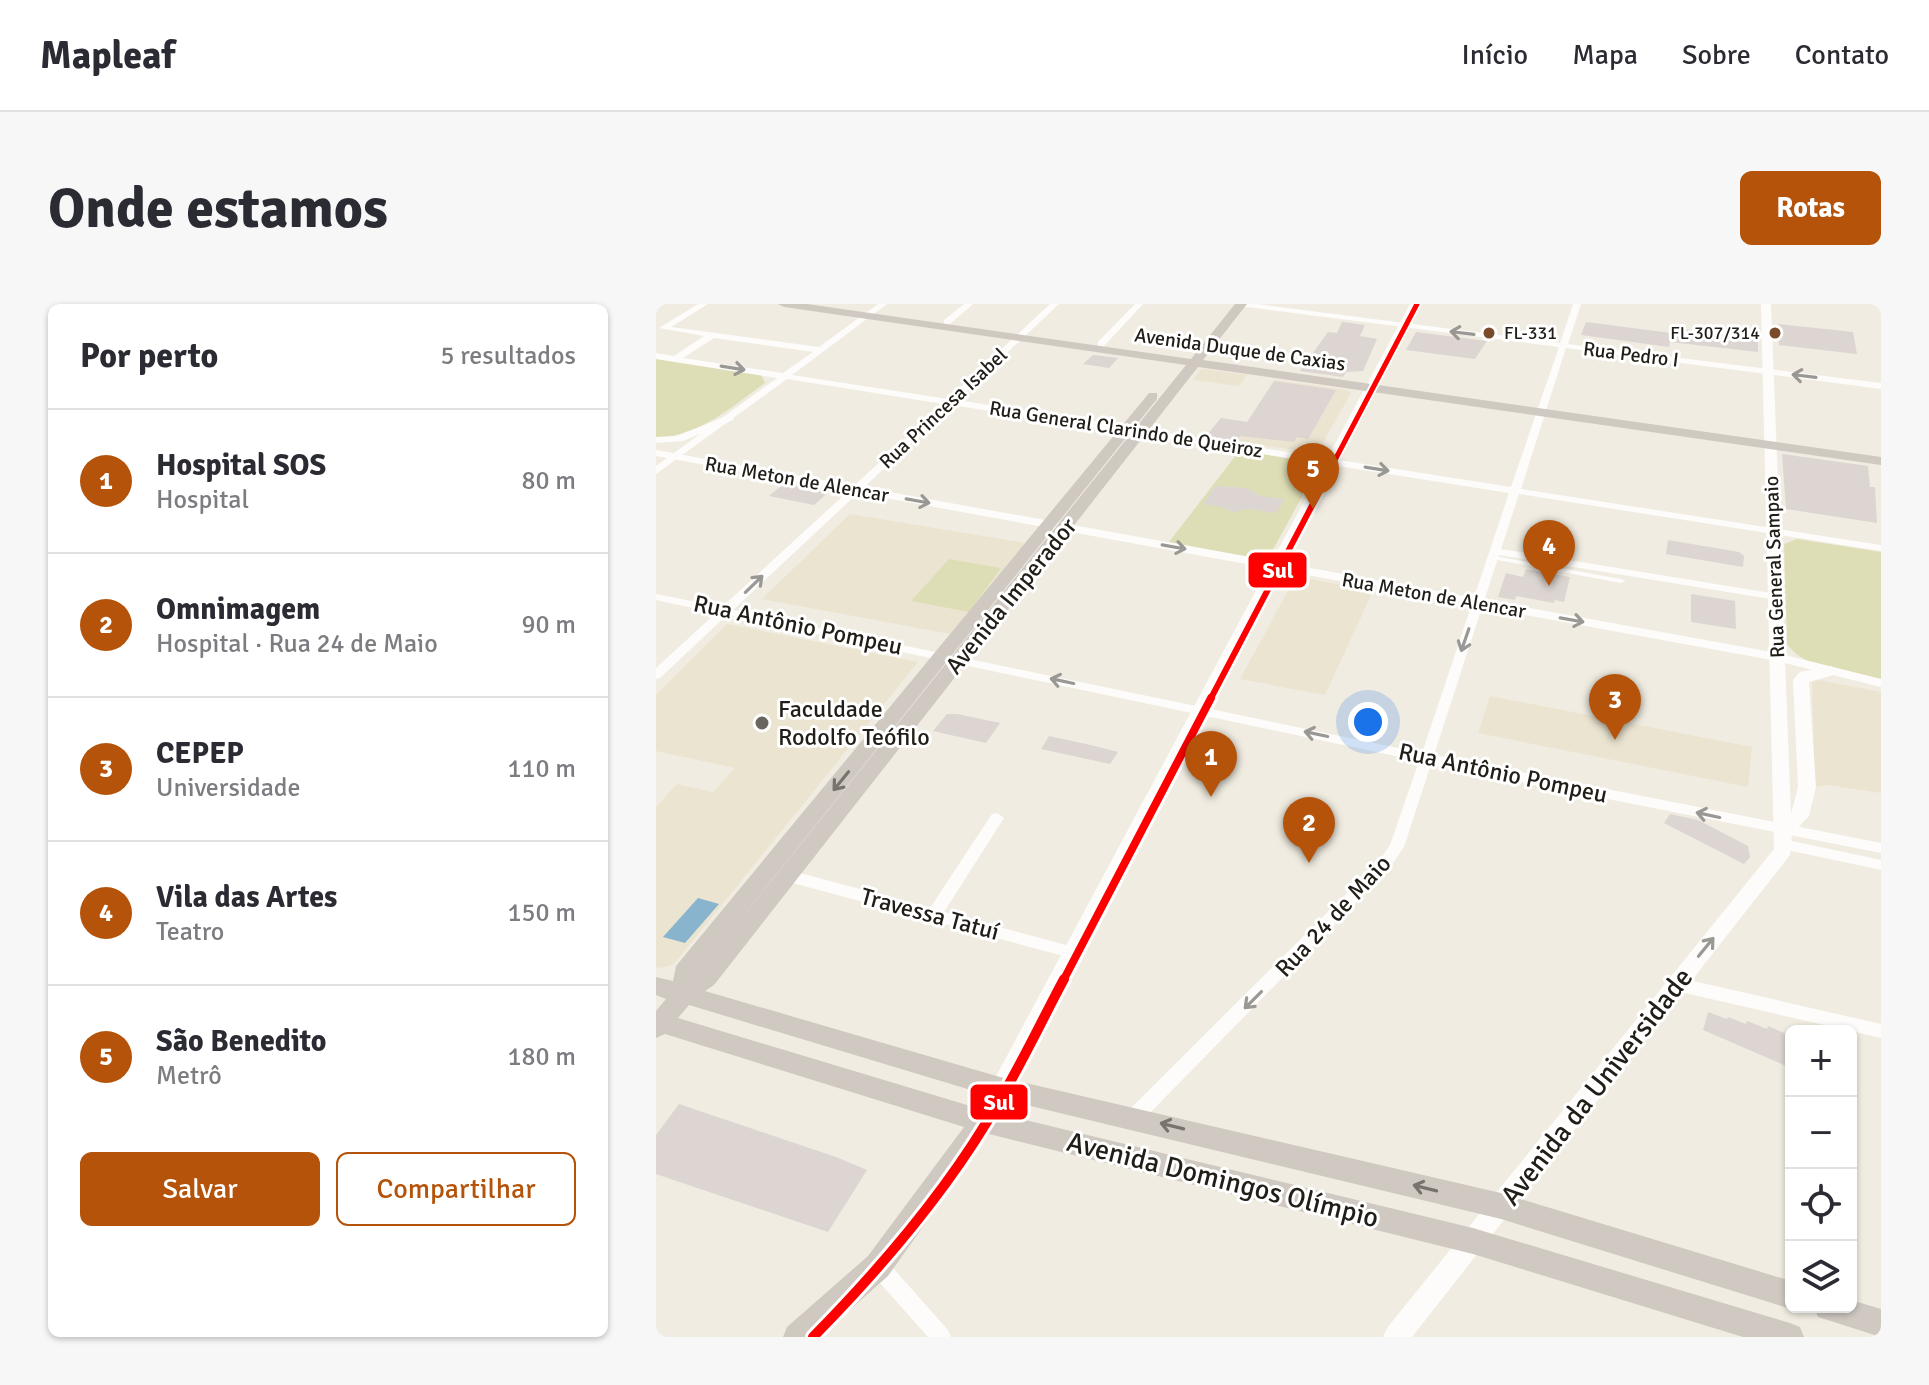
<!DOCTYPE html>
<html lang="pt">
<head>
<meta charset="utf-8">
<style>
  body { margin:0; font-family:Signika,sans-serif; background:#f7f7f7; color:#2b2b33 }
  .controls { position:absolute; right:24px; bottom:24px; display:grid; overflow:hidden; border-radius:12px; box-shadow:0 2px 6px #0004 }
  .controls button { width:72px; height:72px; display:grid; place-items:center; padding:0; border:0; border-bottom:2px solid #e1e1e2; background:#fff; color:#2b2b33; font:40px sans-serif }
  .you { position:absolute; left:712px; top:418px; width:28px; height:28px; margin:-20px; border:6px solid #fff; border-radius:50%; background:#1a73e8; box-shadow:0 0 0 12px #1a73e833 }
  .badge { display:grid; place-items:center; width:52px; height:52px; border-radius:50%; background:#b45309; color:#fff; font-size:26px; font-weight:700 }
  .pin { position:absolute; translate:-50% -66px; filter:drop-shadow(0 2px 4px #0008) }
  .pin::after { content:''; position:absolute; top:42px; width:28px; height:24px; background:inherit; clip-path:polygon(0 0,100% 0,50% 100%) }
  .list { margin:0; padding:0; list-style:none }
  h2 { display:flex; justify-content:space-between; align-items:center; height:104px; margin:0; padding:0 32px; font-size:34px }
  h2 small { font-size:26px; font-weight:400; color:#7c7c81 }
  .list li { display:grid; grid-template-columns:52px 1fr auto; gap:24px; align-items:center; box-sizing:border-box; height:144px; padding:0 32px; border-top:2px solid #e1e1e2 }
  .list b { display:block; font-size:30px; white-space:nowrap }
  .list p { margin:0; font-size:26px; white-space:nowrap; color:#7c7c81 }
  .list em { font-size:26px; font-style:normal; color:#7c7c81 }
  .actions { display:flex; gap:16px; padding:24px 32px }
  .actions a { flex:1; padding:18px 0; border:2px solid #b45309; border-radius:12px; text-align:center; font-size:28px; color:#b45309 }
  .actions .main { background:#b45309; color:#fff }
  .icon { flex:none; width:44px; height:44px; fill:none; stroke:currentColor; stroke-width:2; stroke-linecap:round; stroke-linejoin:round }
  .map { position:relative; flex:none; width:1225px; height:1033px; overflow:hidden; border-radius:12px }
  header { display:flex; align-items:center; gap:48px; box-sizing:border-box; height:112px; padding:0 40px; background:#fff; border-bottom:2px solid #e1e1e2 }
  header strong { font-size:38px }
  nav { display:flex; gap:44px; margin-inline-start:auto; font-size:28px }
  .intro { display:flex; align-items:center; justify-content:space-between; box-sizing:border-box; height:192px; padding:0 48px }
  h1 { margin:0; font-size:56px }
  .button { padding:20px 36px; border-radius:12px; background:#b45309; color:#fff; font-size:28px; font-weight:700 }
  main { display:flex; gap:48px; padding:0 48px }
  aside { flex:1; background:#fff; border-radius:12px; box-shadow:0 2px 6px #0004 }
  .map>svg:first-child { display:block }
</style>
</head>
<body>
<header>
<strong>Mapleaf</strong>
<nav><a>Início</a><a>Mapa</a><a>Sobre</a><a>Contato</a></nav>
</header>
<div class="intro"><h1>Onde estamos</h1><a class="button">Rotas</a></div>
<main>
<aside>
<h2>Por perto<small>5 resultados</small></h2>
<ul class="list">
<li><span class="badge">1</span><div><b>Hospital SOS</b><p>Hospital</p></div><em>80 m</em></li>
<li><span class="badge">2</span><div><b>Omnimagem</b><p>Hospital · Rua 24 de Maio</p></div><em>90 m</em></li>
<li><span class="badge">3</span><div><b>CEPEP</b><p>Universidade</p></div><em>110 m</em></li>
<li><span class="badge">4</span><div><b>Vila das Artes</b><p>Teatro</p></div><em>150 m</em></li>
<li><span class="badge">5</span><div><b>São Benedito</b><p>Metrô</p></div><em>180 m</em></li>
</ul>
<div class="actions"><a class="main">Salvar</a><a>Compartilhar</a></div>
</aside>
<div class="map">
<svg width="1225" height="1033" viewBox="0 0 1225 1033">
  <rect width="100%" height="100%" fill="#f0ece1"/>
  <path fill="#ebe4d1" d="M545,65L591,71L583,82L537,76Z
    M619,76L691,86L695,89L661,149L580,138Z
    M194,210L369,239L294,330L106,295Z
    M640,272L717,287L669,391L584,375Z
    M71,320L262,358L18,660L6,664L0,663V503L21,480L57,488L79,464L0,447V391Z
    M1162,376L1225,388V489L1171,481L1159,483L1156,378Z
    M834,392L1096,443L1092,483L822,429Z"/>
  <path fill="#dedeb6" d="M0,55L105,71L109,79C70,107 49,128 0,135Z
    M584,146L664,160L614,251L602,255L513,238Z
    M1141,235L1225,248V375C1197,368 1148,366 1131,340L1128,240Z
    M293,255L345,264L313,308L255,297Z"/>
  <path fill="#88b4ce" d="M42,594L63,600L29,639L7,633Z"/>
  <path fill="#dcd5d2" d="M686,18L709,21L704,32L721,35L707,67L690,68L687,73L644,67L672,28L681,29Z
    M930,18L1015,29V24L1102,33V48L1014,38L1013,43L925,31Z
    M1122,20L1197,28L1201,50L1123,41Z
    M760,28L831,37L819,55L750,46Z
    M437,51L462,54L453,64L427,60Z
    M618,77L680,86L652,135L641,133L638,138L584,132L581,137L550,132L565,114L591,118Z
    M1126,150L1212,162L1214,183H1219L1221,219L1130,205Z
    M129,179L174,187L158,201L113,192Z
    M559,182L591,184L604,192L628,195L620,209L593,205L576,208L566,203L547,200Z
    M1012,236L1083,248L1088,252L1087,263L1010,250Z
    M870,265L914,273L908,298L899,296L898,299L860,292L859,296L842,293L850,269L867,273Z
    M1035,290L1079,297L1080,325L1035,318Z
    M291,410H301L344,419L330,439L277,427Z
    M393,432L439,442L462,448L454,460L385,445Z
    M1014,510L1042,516L1092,542L1094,553L1088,560L1008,519Z
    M1052,708L1071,715L1072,713L1090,720L1091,717L1111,725L1112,722L1135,732V764L1047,726Z
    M23,800L180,853L211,866L172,928L0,870V831Z"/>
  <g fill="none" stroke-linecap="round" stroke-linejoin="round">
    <path fill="#fdfcfa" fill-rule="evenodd" d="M833,251L965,275L969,277L965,279L836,255H833Z"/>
    <path fill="#fdfcfa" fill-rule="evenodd" d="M42,0H52L15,23L163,43L222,0H231L136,71L292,95L394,0H403L301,96L855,183L903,43L583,2L579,0H601L904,39L917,0H925L912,40L1225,79V85L910,44L865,185L1225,241V247L863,190L845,245L1121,290L1127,293L1121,296L843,251L778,451L1225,539V549L775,460L748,543L733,565L484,819L478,821L472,819L469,813L472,807L723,557L734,541L763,457L71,311L4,374L0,375V364L60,309L0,296V290L66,303L287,100L131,75L0,170V162L121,74L0,55V49L18,52L48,32L3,24ZM58,34L157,48L127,69L27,54ZM296,101L853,189L766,449L77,306Z
      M308,0H317L294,20H288V16Z
      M479,0H487L448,42H442V38Z
      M341,509L348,514L288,608L421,644L423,648L421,652L415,654L133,578L128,576L126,572L128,568L133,566L274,604L336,510Z
      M1127,535L1225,556V566L1122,544L1120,540L1122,536Z
      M1020,673L1225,720V734L1020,687L1014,685L1012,680L1014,675Z
      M222,952L229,955L292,1026L295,1033H272L215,969L212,962L215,955Z"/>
    <path fill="#fdfcfa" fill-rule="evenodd" d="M754,0H762L627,259L1121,349L1225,375V383L1121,357L624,266L351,790L344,793L337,790L334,784L337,778L612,264L0,152V146L616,257Z
      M73,111L78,114L77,116L27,137L0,139V133L21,132Z"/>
    <path fill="#fdfcfa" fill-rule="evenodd" d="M1105,0H1115L1135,510L1142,483L1137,376L1144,368L1175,362L1183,367L1181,370L1153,378L1160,483L1153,512L1136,530L1134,551L756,1033H727L731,1024L1118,545Z"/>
    <path fill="#d0c9c2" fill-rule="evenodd" d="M122,0H151L535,55L579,0H591L547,56L1225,153V161L542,63L58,681L49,687L344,773L845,889L1135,977V1003H1140L1135,1005L845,915L350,796L344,810L817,924L1134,1019L1144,1023L1148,1033H1087L817,950L333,830L232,972L163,1033H127L131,1023L212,952L308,823L9,730L0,734V707L10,695L0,691V673L17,677L20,662L493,89H501V95L58,648L530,61L128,3ZM33,701L328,790L321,804L22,714Z
      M1195,996L1225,1005V1033L1162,1013L1158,1003H1195Z"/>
    <g stroke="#fff" stroke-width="9">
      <path id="metro-1-far3" d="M669,175L761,0"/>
    </g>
    <g stroke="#fff" stroke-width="11">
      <path id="metro-1-far2" d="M554,396L671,173"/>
    </g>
    <g stroke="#fff" stroke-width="14">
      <path id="metro-1-far1" d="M407,677L555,394"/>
    </g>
    <g stroke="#fff" stroke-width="16">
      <path id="metro-1" d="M157,1033C226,963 293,885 342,799C366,759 386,716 408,675"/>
    </g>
    <use href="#metro-1-far3" stroke="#f00" stroke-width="5"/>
    <use href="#metro-1-far2" stroke="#f00" stroke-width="6"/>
    <use href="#metro-1-far1" stroke="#f00" stroke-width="8"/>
    <use href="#metro-1" stroke="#f00" stroke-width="10"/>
  </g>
  <defs><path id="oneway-shaft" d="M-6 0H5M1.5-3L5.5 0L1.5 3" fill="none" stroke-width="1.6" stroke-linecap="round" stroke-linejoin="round" transform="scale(2)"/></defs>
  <g stroke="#9a9894">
    <use href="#oneway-shaft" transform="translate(806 29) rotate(-173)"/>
    <use href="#oneway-shaft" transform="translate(77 64) rotate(9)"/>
    <use href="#oneway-shaft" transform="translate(1148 72) rotate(-173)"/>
    <use href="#oneway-shaft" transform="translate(721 165) rotate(9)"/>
    <use href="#oneway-shaft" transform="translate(262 197) rotate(10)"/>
    <use href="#oneway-shaft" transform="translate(518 243) rotate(10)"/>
    <use href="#oneway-shaft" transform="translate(98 280) rotate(-44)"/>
    <use href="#oneway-shaft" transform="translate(916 316) rotate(10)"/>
    <use href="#oneway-shaft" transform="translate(809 336) rotate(109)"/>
    <use href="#oneway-shaft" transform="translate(406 377) rotate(-168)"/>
    <use href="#oneway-shaft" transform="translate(660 430) rotate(-168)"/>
    <use href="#oneway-shaft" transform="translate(1052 511) rotate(-168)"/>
    <use href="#oneway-shaft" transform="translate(1050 643) rotate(-51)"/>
    <use href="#oneway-shaft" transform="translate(597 696) rotate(135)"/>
  </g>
  <g stroke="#78746d">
    <use href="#oneway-shaft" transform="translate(185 477) rotate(129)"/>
    <use href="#oneway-shaft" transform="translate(516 822) rotate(-166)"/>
    <use href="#oneway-shaft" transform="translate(769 884) rotate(-166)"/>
  </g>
  <g fill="#7a4b2a" stroke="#fff" stroke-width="3">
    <circle cx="833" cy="29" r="7"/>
    <circle cx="1119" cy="29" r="7"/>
  </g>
  <circle fill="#69665e" stroke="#fff" stroke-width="3" cx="106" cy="419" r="8"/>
  <g text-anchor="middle" stroke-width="6" stroke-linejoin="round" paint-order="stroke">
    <g font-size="18" fill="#211e18" stroke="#fff" text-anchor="start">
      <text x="848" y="35">FL-331</text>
      <text x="1104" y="35" text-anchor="end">FL-307/314</text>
    </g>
    <g font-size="20" fill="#211e18" stroke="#fff">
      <text transform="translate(584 45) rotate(8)" y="7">Avenida Duque de Caxias</text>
      <text transform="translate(975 50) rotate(7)" y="7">Rua Pedro I</text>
      <text transform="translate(287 104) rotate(-43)" y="7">Rua Princesa Isabel</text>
      <text transform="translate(470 125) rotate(9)" y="7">Rua General Clarindo de Queiroz</text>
      <text transform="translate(141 175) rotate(10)" y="7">Rua Meton de Alencar</text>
      <text transform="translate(1118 263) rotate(-92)" y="7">Rua General Sampaio</text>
      <text transform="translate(778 291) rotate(10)" y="7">Rua Meton de Alencar</text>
    </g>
    <g font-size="24" fill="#211e18" stroke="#fff">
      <text transform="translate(355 292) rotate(-51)" y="8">Avenida Imperador</text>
      <text transform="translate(142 321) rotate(12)" y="8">Rua Antônio Pompeu</text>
      <text transform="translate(847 469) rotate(12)" y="8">Rua Antônio Pompeu</text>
      <text transform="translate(274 610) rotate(15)" y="8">Travessa Tatuí</text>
      <text transform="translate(677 612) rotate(-47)" y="8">Rua 24 de Maio</text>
    </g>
    <g font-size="24" fill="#211e18" stroke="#fff" text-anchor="start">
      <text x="122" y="413">Faculdade<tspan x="122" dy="28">Rodolfo Teófilo</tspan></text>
    </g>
    <g font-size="28" fill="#211e18" stroke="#fff">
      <text transform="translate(940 782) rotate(-52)" y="10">Avenida da Universidade</text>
      <text transform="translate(567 875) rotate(14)" y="10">Avenida Domingos Olímpio</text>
    </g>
  </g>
  <g stroke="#fff" stroke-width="3">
    <rect x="591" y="247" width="61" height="38" rx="8" fill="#f00"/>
    <rect x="313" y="779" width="60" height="38" rx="8" fill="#f00"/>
  </g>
  <g font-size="22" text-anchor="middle" font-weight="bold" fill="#fff">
    <text x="622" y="274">Sul</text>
    <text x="343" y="806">Sul</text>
  </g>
</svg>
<div class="controls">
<button>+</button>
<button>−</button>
<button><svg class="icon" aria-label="locate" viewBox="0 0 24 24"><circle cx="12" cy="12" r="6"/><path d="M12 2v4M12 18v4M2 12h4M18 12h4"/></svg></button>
<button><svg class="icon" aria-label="layers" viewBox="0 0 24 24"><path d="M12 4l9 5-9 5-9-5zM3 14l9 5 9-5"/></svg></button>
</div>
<div class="you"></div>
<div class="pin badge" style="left:555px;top:493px">1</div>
<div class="pin badge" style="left:653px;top:559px">2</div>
<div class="pin badge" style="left:959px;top:436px">3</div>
<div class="pin badge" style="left:893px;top:282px">4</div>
<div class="pin badge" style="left:657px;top:205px">5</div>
</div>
</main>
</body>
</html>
